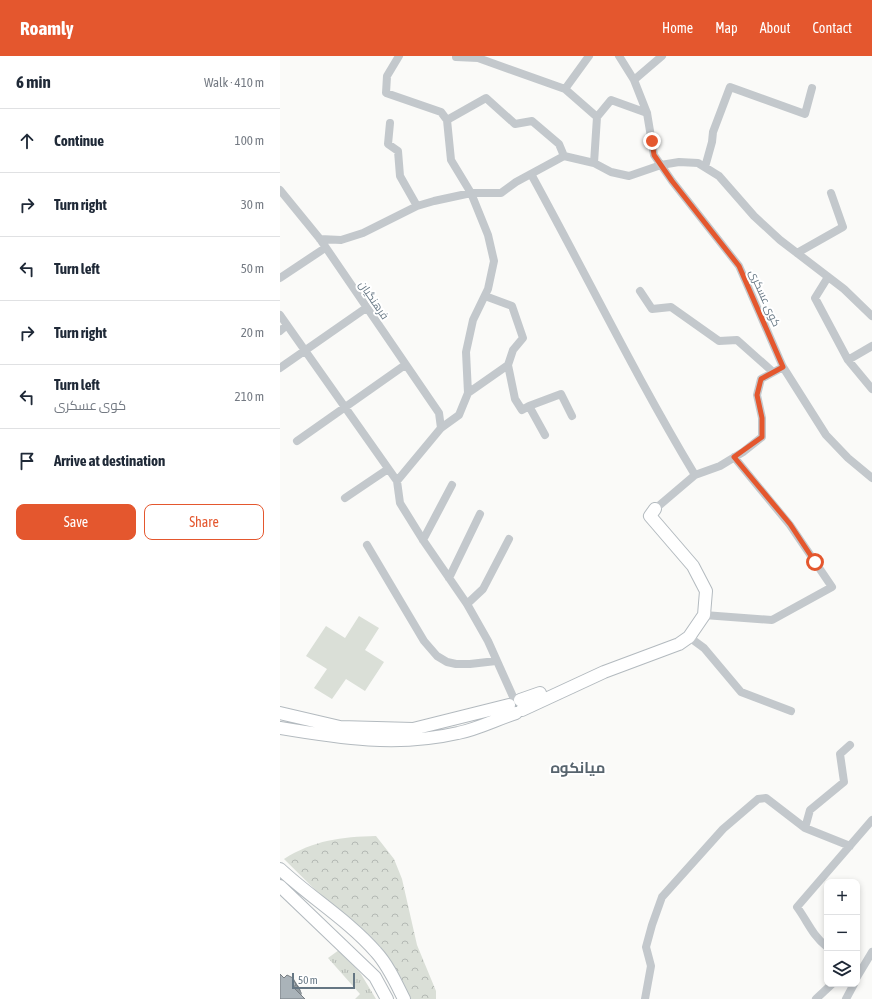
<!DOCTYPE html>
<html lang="en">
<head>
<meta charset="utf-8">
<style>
  body { margin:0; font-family:"Asap Condensed",Cairo,sans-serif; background:#f2f2f3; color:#1f2937 }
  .controls { position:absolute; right:12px; bottom:12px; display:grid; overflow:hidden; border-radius:8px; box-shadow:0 2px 6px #0003 }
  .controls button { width:36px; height:36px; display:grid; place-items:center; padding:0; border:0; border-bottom:1px solid #e0e1e3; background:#fff; color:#1f2937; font:20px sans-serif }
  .scale { position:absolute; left:12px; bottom:10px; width:63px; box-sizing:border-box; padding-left:4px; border:2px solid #657683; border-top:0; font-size:11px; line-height:14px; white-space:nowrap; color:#657683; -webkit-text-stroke:3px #fff; paint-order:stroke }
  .stop { position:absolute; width:12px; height:12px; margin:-9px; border:3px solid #e4572e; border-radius:50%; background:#fff }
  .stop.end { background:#e4572e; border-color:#fff; box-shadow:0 1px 4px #0008 }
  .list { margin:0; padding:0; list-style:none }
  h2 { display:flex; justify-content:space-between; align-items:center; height:52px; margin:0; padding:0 16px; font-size:17px }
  h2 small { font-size:13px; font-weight:400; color:#747a83 }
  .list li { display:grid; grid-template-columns:26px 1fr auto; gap:12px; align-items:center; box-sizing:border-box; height:64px; padding:0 16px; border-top:1px solid #e0e1e3 }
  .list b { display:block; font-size:15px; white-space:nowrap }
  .list p { margin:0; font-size:13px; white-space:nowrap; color:#747a83 }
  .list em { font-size:13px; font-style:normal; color:#747a83 }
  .actions { display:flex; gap:8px; padding:12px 16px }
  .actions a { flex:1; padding:9px 0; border:1px solid #e4572e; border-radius:8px; text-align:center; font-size:14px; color:#e4572e }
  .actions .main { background:#e4572e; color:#fff }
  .icon { flex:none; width:22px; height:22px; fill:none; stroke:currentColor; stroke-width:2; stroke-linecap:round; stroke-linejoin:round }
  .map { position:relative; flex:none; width:592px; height:943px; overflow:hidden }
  header { display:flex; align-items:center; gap:24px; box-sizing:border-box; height:56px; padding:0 20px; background:#e4572e; color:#fff }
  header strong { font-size:19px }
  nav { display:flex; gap:22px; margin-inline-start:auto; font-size:14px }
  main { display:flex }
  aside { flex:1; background:#fff }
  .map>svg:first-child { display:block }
</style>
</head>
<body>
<header>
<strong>Roamly</strong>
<nav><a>Home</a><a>Map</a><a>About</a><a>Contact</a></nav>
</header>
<main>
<aside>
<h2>6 min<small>Walk · 410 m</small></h2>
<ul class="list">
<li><svg class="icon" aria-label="ahead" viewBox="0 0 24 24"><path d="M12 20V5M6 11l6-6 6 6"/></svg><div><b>Continue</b></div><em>100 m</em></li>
<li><svg class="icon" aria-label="right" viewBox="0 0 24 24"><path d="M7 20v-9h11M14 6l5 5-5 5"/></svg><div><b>Turn right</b></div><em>30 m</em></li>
<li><svg class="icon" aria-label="left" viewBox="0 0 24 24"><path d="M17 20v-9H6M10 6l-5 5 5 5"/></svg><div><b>Turn left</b></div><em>50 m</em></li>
<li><svg class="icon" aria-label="right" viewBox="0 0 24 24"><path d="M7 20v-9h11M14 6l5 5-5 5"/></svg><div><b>Turn right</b></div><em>20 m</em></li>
<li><svg class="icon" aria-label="left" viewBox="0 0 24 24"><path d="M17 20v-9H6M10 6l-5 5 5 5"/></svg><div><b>Turn left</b><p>کوی عسکری</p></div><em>210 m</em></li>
<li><svg class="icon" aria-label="arrive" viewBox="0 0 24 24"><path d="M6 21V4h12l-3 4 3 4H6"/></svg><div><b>Arrive at destination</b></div></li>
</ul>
<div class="actions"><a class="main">Save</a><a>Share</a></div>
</aside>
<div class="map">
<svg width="592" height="943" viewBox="0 0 592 943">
  <defs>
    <pattern id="grass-tufts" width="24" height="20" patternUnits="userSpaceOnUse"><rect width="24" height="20" fill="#dadfd7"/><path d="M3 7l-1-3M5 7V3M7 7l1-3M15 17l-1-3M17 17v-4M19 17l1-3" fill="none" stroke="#b4b9b4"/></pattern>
    <pattern id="forest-crowns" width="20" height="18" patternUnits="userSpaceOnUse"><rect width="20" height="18" fill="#dadfd7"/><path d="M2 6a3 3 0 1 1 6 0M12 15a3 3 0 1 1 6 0" fill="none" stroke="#b4b9b4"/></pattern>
  </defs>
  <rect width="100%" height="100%" fill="#fafaf8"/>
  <path fill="url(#grass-tufts)" d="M59,894L81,918L96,943H75L80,938L48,902Z"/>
  <path fill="url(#forest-crowns)" d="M96,780L114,803L122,823L137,889L156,935V943H127L93,891L4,803C34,784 61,781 96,780Z"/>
  <path fill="#dadfd7" d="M79,560L99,572L85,594L104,606L85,635L66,623L52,643L34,632L47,613L26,600L46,570L65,582Z"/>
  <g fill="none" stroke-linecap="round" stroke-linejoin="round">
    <g stroke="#b3babf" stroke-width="14">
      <path id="secondary" d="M240,644L260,637
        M242,654L324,616L399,588L409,581L424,559L426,535L413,510L370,460L375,453
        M0,657L60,671L133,673L229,649
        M0,672C59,682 118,691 178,677C198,673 217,663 236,657
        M0,813C31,842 68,864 96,896C108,909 116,927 124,943
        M0,830L95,921L107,943"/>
    </g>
    <path stroke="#c3c8cc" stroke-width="8" d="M339,0L354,24L367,57L374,99L392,125L459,210L503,311L546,379L568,402L592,422
      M176,1L198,2L285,33L317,61
      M354,24L382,0
      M285,33L309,0
      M167,64L206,42L235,68L252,65L279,88L284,100
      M110,67L108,88L118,95L120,120L137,150
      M314,107L317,61L331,44L367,57
      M425,111L432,86L433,76L450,31L525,58L532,32
      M251,118C306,218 356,321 415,419
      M0,134L40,183L159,357L161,372
      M40,183L61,184L83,177L137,150L154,145L191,137H221L236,126L284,100L314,107L331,116L349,120L381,109L399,106L418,107L439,120L474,160L500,184L564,233L592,260
      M517,197L563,171L551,137
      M548,221L535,242L568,304L592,333
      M0,222L45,192
      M360,235L372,253L391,251L439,285L457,284L493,316
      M0,259L117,425L161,372L179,359L188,337L186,296L193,264L208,233L214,205L208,179L191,137L171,104L167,64L161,56L106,37L107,20L119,0
      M0,275L7,269
      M568,304L592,290
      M228,309L235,343L242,354L249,350L265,379
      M0,312L86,252
      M188,337L228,309L233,294L243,282L232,250L205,240
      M249,350L281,338L292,360
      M17,385L125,309
      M117,425L120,447L143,484L187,548L208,585L234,643
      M65,442L108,413
      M375,453L415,419L440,410L463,396L482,381V362L477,339L481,323L503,311
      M143,484L172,429
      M87,489L144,585L157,600L167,606L176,608H190L216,605
      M169,522L200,458
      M187,548L203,533L229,483
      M424,559L492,564L552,531L510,469L454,401
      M409,581L424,592L461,636L511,655
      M525,772L530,754L564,726L560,698L570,689
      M547,891C532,879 528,866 517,851L592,764
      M577,921L592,896
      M365,943L371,910L366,891L372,869L382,841L443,773L478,743L486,742L525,772L570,790
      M536,943L552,928
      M566,943L574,928"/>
    <use href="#secondary" stroke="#fff" stroke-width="12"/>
  </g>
  <path fill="#929a9f" d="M7,919L19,931L22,938L21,939L4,922Z"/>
  <path fill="#777d82" d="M13,922L19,931L22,938L16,929Z"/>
  <path fill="#aab3b9" stroke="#777d82" d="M0,918L4,922L7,919L13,922L16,929L13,931L25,943H0Z"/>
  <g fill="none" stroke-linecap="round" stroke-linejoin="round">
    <path stroke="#e4572e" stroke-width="5" d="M372,85L374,99L392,125L459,210L503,311L481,323L477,339L482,362V381L454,401L510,468L535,506"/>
  </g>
  <g text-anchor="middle" stroke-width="4" stroke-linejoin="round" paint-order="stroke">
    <g font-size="11" fill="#657683" stroke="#fff">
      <text transform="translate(485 242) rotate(66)" y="4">کوی عسکری</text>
      <text transform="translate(94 244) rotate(56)" y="4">فرهنگیان</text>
    </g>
    <g font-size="15" font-weight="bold" fill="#57646e" stroke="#fff">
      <text x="298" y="717">میانکوه</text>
    </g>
  </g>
</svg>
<div class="controls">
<button>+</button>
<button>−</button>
<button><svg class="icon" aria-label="layers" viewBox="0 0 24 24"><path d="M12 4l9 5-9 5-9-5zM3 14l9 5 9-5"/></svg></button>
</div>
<div class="scale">50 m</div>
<div class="stop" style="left:535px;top:506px"></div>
<div class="stop end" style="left:372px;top:85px"></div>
</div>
</main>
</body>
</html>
